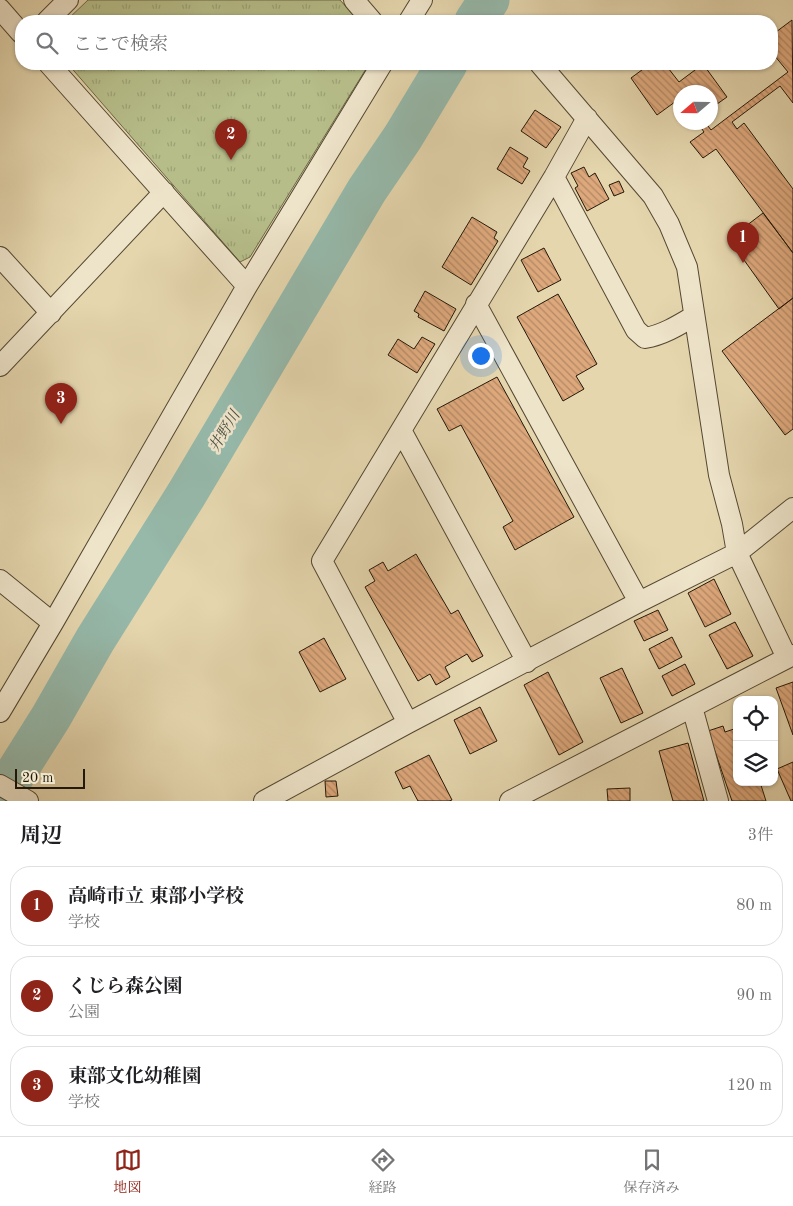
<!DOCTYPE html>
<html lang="ja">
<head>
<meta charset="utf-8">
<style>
  body { margin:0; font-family:"Old Standard TT","Noto Serif JP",serif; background:#f2f2f2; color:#202124 }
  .controls { position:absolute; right:15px; bottom:15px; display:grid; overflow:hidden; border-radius:10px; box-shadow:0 1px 4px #0004 }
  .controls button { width:45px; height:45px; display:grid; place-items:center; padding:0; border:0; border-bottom:1px solid #e0e0e0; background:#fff; color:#202124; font:25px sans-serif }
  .compass { position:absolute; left:673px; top:85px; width:45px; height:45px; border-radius:50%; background:#fff; box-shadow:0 1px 4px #0004; rotate:250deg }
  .scale { position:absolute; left:15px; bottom:12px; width:70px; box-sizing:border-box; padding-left:5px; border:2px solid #241808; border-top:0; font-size:14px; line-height:18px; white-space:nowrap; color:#241808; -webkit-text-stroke:4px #eee4ca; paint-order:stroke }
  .you { position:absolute; left:480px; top:355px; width:18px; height:18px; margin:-12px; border:4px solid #fff; border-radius:50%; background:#1a73e8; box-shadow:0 0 0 8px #1a73e833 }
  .badge { display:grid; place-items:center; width:32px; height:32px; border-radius:50%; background:#8f2418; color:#fff; font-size:16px; font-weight:700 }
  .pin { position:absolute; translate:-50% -41px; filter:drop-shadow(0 1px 2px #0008) }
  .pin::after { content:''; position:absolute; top:26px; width:18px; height:15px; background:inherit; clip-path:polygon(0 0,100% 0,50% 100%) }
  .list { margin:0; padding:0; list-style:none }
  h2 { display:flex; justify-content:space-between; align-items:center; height:65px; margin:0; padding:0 20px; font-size:21px }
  h2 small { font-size:16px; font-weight:400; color:#757577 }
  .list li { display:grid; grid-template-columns:32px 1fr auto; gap:15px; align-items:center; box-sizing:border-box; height:80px; margin:0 10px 10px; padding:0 10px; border:1px solid #e0e0e0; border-radius:20px }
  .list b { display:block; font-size:19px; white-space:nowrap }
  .list p { margin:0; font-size:16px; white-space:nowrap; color:#757577 }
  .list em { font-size:16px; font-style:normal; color:#757577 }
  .icon { flex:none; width:28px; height:28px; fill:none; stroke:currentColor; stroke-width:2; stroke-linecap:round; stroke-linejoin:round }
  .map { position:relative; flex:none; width:793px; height:801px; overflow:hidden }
  .search { position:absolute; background:#fff; box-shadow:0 1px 4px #0004; left:15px; right:15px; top:15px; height:55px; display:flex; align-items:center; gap:12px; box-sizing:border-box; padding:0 18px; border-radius:20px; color:#757577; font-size:19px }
  .sheet { height:335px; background:#fff }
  nav { display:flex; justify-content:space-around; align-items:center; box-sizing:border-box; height:70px; border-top:1px solid #e0e0e0; background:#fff; font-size:14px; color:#757577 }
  nav a { display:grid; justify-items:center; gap:2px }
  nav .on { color:#8f2418 }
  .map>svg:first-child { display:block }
</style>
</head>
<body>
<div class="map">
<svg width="793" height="801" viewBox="0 0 793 801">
  <defs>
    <pattern id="park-tufts" width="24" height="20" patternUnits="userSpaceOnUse" patternTransform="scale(1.25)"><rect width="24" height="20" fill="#b6bd89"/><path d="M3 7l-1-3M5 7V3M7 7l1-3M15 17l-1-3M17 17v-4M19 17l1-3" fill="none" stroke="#9ca275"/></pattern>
    <pattern id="building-back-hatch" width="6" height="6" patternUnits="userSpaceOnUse" patternTransform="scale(1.25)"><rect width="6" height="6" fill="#dda87c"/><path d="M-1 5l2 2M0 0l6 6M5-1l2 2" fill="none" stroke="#b38864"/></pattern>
  </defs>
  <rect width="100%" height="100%" fill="#e5d6ae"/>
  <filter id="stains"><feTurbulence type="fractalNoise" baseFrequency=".004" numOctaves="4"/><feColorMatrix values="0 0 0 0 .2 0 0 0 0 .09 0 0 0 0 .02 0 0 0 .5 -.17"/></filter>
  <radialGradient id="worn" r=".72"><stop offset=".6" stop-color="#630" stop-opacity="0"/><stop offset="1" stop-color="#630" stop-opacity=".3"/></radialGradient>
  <path fill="url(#park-tufts)" stroke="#6d6a48" d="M88,0H340L359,21H66Z
    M68,64H369L250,257L240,262Z"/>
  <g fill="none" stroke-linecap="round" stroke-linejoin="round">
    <path stroke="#96b9aa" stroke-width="41" d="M475,21L489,0
      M0,798L51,717L95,640L186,495L367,190L403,137L447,64"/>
  </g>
  <path fill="url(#building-back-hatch)" stroke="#241808" d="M792,20L793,103L780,86L732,122L737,129L744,123L793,189V253L716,149L703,158L690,142L704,132L697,122H705L711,130L788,72L774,55L772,56V35Z
    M650,64H665L679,82L703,64L727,97L710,109V92H680V101L679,99L657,115L631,78Z
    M535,110L561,127L546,148L521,131Z
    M510,147L528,158L523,167L530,171L522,184L497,169Z
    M584,167L589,177L595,173L609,199L587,211L575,188L578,186L571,173Z
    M619,181L624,192L614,196L609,185Z
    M763,213L793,253V298L779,309L729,239Z
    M472,217L497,232L494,238L498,241L471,285L442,267Z
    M544,248L561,280L538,292L521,260Z
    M425,291L456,309L444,331L418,317L419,314L414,311Z
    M558,294L597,364L576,376L584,389L563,401L517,317Z
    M793,298V429L785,435L722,351Z
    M422,337L435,344L417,373L388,355L398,339L414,349Z
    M497,377L574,517L515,550L503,527L513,521L461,425L449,431L437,409Z
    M416,554L451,614L458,610L483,656L472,662L467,654L445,667L450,677L436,685L430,674L418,681L365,587L375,581L369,570L383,562L388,571Z
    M714,579L731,614L705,627L688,593Z
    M658,610L668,630L644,641L634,621Z
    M735,622L753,656L727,669L709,635Z
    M672,637L682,657L659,669L649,649Z
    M324,638L346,679L320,692L299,652Z
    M685,664L695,684L672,696L662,676Z
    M622,668L643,713L621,723L600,678Z
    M548,672L583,742L559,755L524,685Z
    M793,682V735L776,688Z
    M480,707L497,741L470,754L454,720Z
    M723,726L725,732L737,728V782H760L766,801H732L708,731Z
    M688,743L704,801H673L659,751Z
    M429,755L452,800L449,801H418L410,786L403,789L395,772Z
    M793,762V801H791L777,769Z
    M325,781H336L338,796L326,797Z
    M630,788V801H608L607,789Z"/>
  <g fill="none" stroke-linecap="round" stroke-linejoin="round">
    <g stroke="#544832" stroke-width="22">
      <path id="street" d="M354,0L372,21
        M0,9L21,33
        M47,21L68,0
        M409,21L422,0
        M49,64L247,286
        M540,64L653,196L669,224L687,267L719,475L732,524L737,553L787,658
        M554,177L636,330L645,338C663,335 679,325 694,316
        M0,257L51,313
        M476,304L639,602
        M0,366L164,192
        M402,432L527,662
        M0,580L53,623
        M692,707L718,801
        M0,712L53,623L247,286L382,64
        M408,723L322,561L554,177L587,118
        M0,785L28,801
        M264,801L408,723L639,602L737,553L793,508
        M510,801L793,655"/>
    </g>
    <use href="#street" stroke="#eee4ca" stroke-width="20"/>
  </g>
  <g text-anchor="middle" stroke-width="5" stroke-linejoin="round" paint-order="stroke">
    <g font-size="15" font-style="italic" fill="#4c5041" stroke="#eee4ca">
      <text transform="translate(224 431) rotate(-59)" y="5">井野川</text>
    </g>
  </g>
  <rect width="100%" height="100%" filter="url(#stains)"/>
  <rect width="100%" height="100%" fill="url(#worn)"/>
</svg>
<div class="controls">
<button><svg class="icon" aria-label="locate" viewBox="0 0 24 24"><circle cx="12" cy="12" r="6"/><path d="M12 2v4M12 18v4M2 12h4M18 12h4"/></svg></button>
<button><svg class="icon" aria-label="layers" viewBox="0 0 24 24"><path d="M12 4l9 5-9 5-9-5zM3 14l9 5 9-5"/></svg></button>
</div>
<svg class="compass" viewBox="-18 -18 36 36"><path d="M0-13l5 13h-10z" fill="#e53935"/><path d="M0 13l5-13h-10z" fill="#757577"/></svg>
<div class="scale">20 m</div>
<div class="you"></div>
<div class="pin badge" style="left:743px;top:263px">1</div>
<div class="pin badge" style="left:231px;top:160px">2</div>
<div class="pin badge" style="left:61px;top:424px">3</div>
<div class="search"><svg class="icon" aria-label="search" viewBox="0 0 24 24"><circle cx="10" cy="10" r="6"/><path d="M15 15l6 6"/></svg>ここで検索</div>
</div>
<section class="sheet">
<h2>周辺<small>3件</small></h2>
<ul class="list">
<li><span class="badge">1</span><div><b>高崎市立 東部小学校</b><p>学校</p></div><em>80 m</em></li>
<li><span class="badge">2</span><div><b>くじら森公園</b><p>公園</p></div><em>90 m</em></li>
<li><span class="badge">3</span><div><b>東部文化幼稚園</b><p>学校</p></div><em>120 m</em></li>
</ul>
</section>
<nav>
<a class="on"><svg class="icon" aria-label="map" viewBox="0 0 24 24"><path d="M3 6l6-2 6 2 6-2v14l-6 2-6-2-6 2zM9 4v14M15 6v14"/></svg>地図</a>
<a><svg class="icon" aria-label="directions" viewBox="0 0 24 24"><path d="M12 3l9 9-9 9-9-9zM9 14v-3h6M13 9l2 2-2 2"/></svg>経路</a>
<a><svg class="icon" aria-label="saved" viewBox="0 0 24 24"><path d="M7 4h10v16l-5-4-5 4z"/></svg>保存済み</a>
</nav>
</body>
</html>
